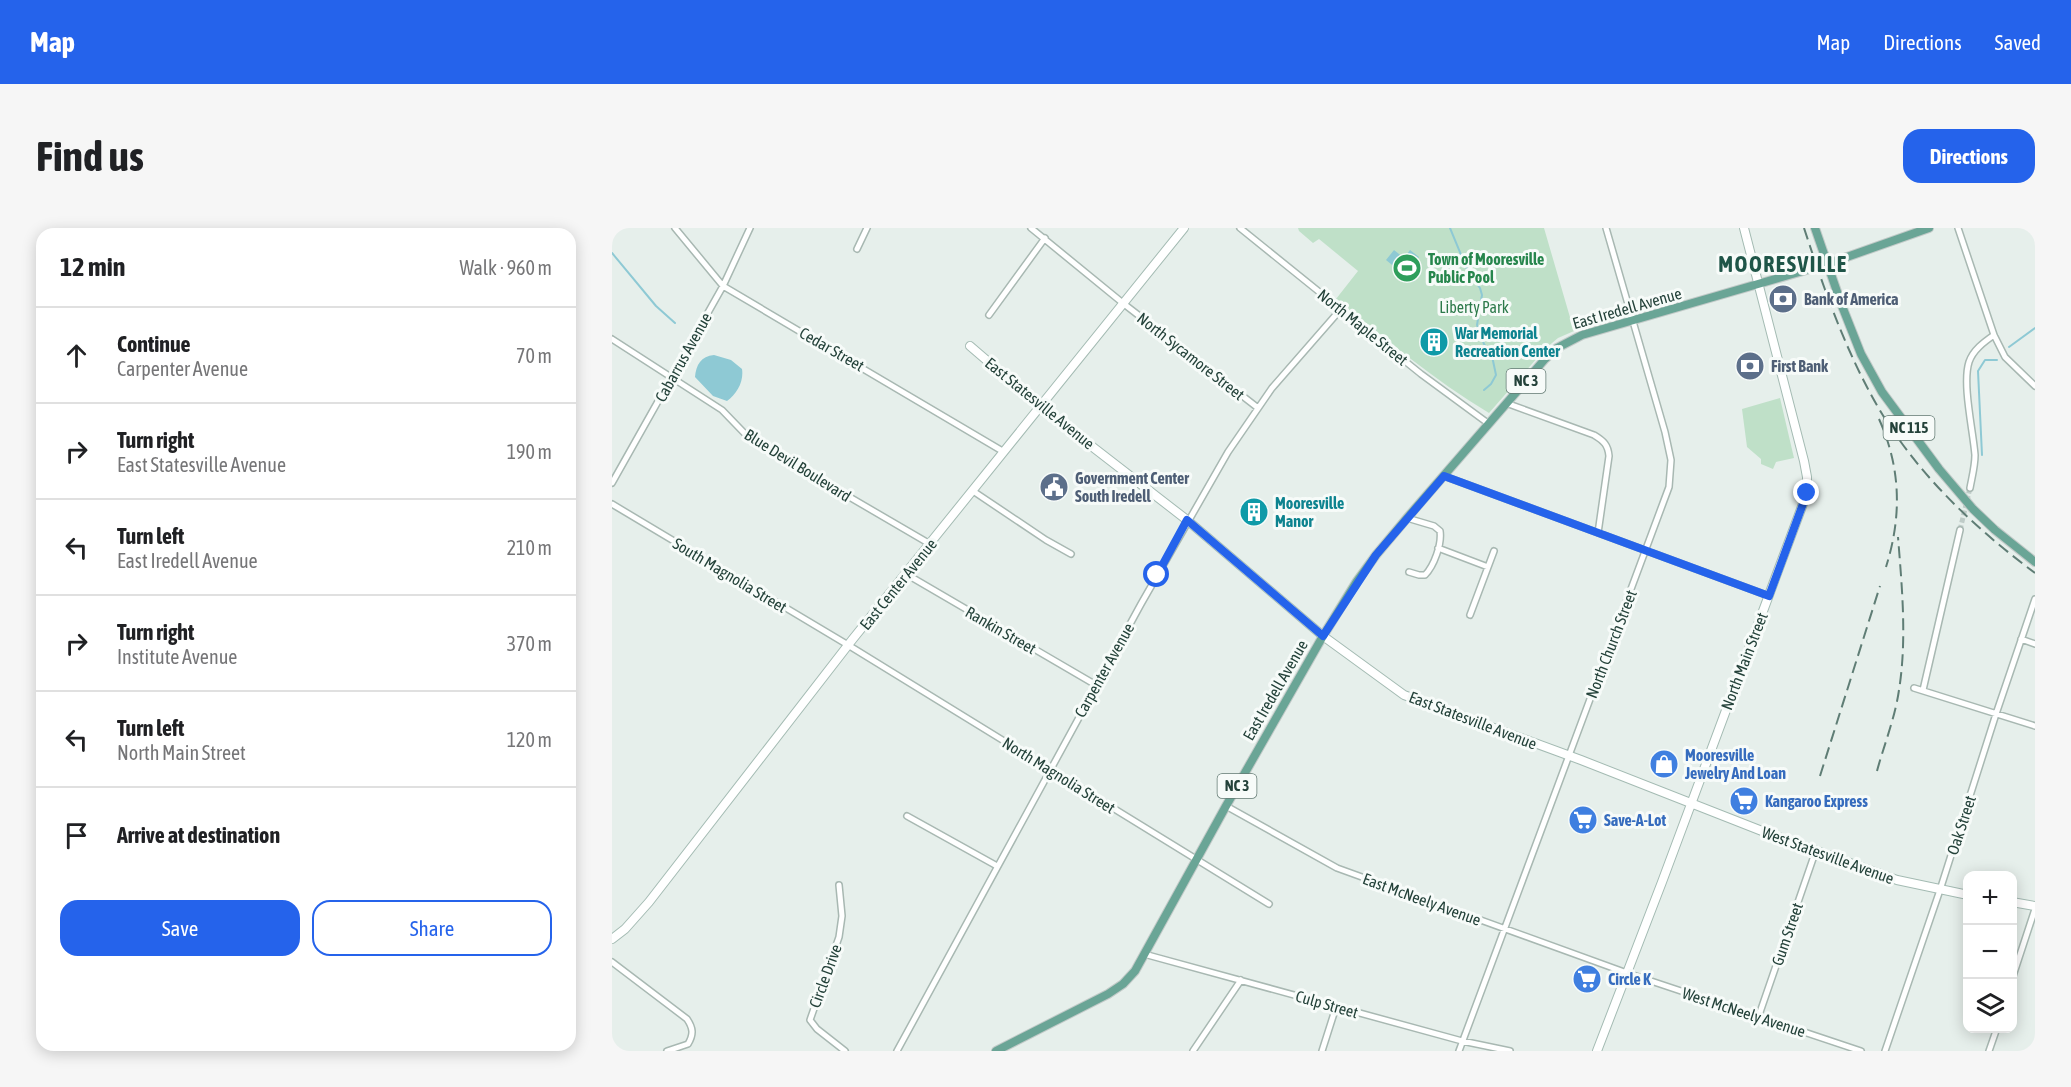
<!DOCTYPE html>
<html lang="en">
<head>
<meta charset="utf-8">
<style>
  body { margin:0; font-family:"Asap Condensed",sans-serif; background:#f6f6f6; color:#202124 }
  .controls { position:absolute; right:18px; bottom:18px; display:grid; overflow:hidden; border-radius:12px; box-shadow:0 3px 15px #0003 }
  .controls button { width:54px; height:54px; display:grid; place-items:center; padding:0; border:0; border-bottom:2px solid #e0e0e0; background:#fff; color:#202124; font:30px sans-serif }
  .stop { position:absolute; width:18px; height:18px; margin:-14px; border:4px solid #2563eb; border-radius:50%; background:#fff }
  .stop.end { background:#2563eb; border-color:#fff; box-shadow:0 2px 6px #0008 }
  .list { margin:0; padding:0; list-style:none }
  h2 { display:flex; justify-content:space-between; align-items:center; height:78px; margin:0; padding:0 24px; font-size:26px }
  h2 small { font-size:20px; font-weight:400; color:#757577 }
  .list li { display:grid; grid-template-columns:39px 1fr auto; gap:18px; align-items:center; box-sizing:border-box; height:96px; padding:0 24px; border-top:2px solid #e0e0e0 }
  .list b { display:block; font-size:22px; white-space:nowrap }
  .list p { margin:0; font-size:20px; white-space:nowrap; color:#757577 }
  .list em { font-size:20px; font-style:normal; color:#757577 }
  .actions { display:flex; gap:12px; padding:18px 24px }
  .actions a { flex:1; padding:14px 0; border:2px solid #2563eb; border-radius:18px; text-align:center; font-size:21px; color:#2563eb }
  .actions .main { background:#2563eb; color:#fff }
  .icon { flex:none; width:33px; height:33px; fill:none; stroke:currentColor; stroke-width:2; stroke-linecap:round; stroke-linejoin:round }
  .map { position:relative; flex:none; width:1423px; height:823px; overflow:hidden; border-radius:18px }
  header { display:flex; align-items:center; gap:36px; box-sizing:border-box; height:84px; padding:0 30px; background:#2563eb; color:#fff }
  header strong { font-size:28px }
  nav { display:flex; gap:33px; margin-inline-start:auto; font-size:21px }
  .intro { display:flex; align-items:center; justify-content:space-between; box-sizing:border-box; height:144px; padding:0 36px }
  h1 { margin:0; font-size:42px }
  .button { padding:15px 27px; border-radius:18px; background:#2563eb; color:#fff; font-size:21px; font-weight:700 }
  main { display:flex; gap:36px; padding:0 36px }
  aside { flex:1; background:#fff; border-radius:18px; box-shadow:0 3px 15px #0003 }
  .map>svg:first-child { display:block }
</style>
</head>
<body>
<header>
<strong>Map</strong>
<nav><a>Map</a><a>Directions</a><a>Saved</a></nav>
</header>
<div class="intro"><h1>Find us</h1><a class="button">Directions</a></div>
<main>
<aside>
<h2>12 min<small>Walk · 960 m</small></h2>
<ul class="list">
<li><svg class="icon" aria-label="ahead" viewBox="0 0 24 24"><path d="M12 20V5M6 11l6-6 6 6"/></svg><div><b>Continue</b><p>Carpenter Avenue</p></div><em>70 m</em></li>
<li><svg class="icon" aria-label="right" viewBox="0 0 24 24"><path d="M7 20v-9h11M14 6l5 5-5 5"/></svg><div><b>Turn right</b><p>East Statesville Avenue</p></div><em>190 m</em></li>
<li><svg class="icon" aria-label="left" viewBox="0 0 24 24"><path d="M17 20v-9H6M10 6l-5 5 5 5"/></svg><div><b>Turn left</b><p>East Iredell Avenue</p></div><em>210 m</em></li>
<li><svg class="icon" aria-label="right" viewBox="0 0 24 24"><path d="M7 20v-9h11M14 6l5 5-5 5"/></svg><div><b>Turn right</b><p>Institute Avenue</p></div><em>370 m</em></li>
<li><svg class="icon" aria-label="left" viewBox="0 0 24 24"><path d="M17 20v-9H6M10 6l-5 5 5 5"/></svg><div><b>Turn left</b><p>North Main Street</p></div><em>120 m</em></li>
<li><svg class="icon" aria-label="arrive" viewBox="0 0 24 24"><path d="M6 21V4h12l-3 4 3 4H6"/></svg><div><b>Arrive at destination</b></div></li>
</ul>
<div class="actions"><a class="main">Save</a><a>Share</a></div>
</aside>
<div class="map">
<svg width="1423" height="823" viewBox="0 0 1423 823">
  <rect width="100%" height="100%" fill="#e6efeb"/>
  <path fill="#bfe0c8" d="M686,0H932L962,103L946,110L934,120L877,185C822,152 774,111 724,71L746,43L707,11L701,15L687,3Z
    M1168,170L1182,230L1164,234L1161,241L1149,236V231L1135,219L1130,181Z"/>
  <path fill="#8ec9d4" d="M782,22L792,30L798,22L807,29L801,37L809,44L801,54L774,32Z
    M102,127L119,132L130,141C132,153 125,166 115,173L101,168L83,149C84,137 89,128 102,127Z"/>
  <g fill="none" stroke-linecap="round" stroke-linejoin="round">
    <path stroke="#8ec9d4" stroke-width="2" d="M838,0L857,46L868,60L870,67L865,97L872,116L880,128L884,147L879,156L872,162
      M0,25L44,78L63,95
      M1397,119L1423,100
      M1370,227L1366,143L1373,132H1385"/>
    <path stroke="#bfccc8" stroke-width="5" stroke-dasharray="5 2.5" stroke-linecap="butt" d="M1348,302L1358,260"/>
    <g stroke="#a8b8b2" stroke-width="8">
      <path id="street" d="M63,0L111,58L392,224
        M419,0L512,76L646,180
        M628,0L809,146L877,196
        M1346,0L1382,107L1393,129L1423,158
        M245,21L255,0
        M377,87L433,10
        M0,111L110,182L138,211L318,316
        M894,175L982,207C992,213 996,217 997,228L986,305
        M832,248L1157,368
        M0,255L111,58L138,0
        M1358,260C1360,249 1363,238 1363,227C1361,202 1350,156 1357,134C1361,122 1372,114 1382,107
        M361,263L434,312L459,326
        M0,276L236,417L657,676
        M795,290L822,298L828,303C830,316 822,338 813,347H807L797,344
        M826,320L876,339
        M294,346L484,457
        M858,387L882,323
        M1409,411L1423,416
        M1302,460L1423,498
        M1311,462L1348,302
        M614,578L725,640L1015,745L1249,823
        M295,588L385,638
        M227,657L230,688L227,709L198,792L205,801L233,823
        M532,726L850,813L898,823
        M0,734L75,791C81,800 82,806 76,816L55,823
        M1400,751L1423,681
        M1146,790L1204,622
        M285,823L529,376L616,224L660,160L729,81
        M581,823L629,752
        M710,823L724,779
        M847,823L1057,259L1059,232L1053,204L994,0
        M1273,823L1328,662L1384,486L1423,371
        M1377,823L1385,800"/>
    </g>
    <g stroke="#a4bbb3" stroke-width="10">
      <path id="secondary" d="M358,118L429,179L575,292L711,408L792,467L969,532L1150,603L1285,652L1356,667
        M1400,674L1423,678
        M0,711L13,701L37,674L240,412L572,0
        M985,823L1050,654L1195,265V249L1192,233L1132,0"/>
    </g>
    <g stroke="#c2cac8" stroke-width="10">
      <path id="primary" d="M1203,0L1230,78L1249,126L1270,164L1327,241L1361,281L1383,302L1423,334
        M384,823L496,766L511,756L523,743L614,578L711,408L745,353L764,327L795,290L933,131L945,120L970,107L1215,36L1317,0"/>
    </g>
    <use href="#street" stroke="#fff" stroke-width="5"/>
    <use href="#secondary" stroke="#fff" stroke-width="8"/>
    <use href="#primary" stroke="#6aa596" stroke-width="8"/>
    <path stroke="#5f7d75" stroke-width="2" stroke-dasharray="12 6" stroke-linecap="butt" d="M1192,0C1210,55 1229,110 1256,161C1295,236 1356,295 1423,345
      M1267,191C1289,240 1290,288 1274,339
      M1265,543C1272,517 1283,490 1287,462C1295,412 1290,359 1286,309
      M1208,548L1268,358"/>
  </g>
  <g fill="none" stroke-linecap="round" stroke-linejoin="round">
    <path stroke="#2563eb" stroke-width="8" d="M545,347L575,292L711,408L764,327L832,248L1157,368L1195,265"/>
  </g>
  <defs>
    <g id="stadium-disc" transform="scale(1.5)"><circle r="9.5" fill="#2e9e5b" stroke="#f7fbf9"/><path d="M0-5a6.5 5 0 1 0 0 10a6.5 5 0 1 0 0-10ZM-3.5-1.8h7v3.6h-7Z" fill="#fff"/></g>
    <g id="bank-disc" transform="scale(1.5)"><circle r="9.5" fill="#5c6f8a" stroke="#f7fbf9"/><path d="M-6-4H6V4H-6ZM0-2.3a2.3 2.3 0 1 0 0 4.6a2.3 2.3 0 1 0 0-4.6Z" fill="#fff"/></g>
    <g id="building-disc" transform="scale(1.5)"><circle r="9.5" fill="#0f9aa8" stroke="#f7fbf9"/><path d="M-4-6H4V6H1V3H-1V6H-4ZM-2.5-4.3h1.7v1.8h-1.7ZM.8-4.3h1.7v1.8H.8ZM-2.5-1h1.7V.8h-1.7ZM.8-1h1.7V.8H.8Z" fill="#fff"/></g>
    <g id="civic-disc" transform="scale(1.5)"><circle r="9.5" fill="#5c6f8a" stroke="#f7fbf9"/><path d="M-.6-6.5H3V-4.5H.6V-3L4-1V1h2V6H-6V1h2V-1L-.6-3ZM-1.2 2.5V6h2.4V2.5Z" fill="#fff"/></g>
    <g id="shop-disc" transform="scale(1.5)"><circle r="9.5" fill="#3f7fe0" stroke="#f7fbf9"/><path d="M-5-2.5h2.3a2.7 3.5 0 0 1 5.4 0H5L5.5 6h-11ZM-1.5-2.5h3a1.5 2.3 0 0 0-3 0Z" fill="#fff"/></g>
    <g id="supermarket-disc" transform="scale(1.5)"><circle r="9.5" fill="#3f7fe0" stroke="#f7fbf9"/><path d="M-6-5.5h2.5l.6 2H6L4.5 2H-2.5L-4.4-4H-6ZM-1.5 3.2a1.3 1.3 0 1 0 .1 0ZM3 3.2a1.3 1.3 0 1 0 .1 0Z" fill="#fff"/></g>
  </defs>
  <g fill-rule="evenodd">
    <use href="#stadium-disc" x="795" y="40"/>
    <use href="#bank-disc" x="1171" y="71"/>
    <use href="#building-disc" x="822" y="114"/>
    <use href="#bank-disc" x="1138" y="138"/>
    <use href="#civic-disc" x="442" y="259"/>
    <use href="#building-disc" x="642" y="284"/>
    <use href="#shop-disc" x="1052" y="536"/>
    <use href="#supermarket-disc" x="1132" y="573"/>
    <use href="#supermarket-disc" x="971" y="592"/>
    <use href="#supermarket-disc" x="975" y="751"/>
  </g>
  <g text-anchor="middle" stroke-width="6" stroke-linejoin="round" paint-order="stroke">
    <g fill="#f7fbf9" stroke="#637a73" stroke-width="1.5">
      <rect x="894.5" y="141" width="39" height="24" rx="4.5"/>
      <rect x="1271.5" y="188" width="51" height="24" rx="4.5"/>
      <rect x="605.5" y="546" width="39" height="24" rx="4.5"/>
    </g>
    <g font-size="15" font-weight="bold" fill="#24423a">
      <text x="914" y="158">NC 3</text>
      <text x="1297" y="205">NC 115</text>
      <text x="625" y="563">NC 3</text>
    </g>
    <g font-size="16" font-weight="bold" fill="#27864d" stroke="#f7fbf9" text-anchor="start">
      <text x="816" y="37">Town of Mooresville<tspan x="816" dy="18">Public Pool</tspan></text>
    </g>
    <g font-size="16" font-weight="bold" fill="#4e5e75" stroke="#f7fbf9" text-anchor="start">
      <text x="1192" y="77">Bank of America</text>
      <text x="1159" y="144">First Bank</text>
      <text x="463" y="256">Government Center<tspan x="463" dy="18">South Iredell</tspan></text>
    </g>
    <g font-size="16" fill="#2d7a4b" stroke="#f7fbf9">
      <text x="862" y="85">Liberty Park</text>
    </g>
    <g font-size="16" fill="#24423a" stroke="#f7fbf9">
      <text transform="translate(1015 80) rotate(-16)" y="6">East Iredell Avenue</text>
      <text transform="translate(751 99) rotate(39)" y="6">North Maple Street</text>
      <text transform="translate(220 121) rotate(30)" y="6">Cedar Street</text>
      <text transform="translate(579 128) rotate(38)" y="6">North Sycamore Street</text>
      <text transform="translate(71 129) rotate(-61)" y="6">Cabarrus Avenue</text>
      <text transform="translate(428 175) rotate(39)" y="6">East Statesville Avenue</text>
      <text transform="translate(186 237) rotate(32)" y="6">Blue Devil Boulevard</text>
      <text transform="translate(118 347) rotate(31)" y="6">South Magnolia Street</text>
      <text transform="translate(286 356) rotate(-51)" y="6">East Center Avenue</text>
      <text transform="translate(389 402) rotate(30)" y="6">Rankin Street</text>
      <text transform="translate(999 416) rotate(-69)" y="6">North Church Street</text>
      <text transform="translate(1132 433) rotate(-69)" y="6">North Main Street</text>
      <text transform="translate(492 442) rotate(-61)" y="6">Carpenter Avenue</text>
      <text transform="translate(663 462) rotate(-60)" y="6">East Iredell Avenue</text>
      <text transform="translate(861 492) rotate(21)" y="6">East Statesville Avenue</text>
      <text transform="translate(447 547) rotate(32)" y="6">North Magnolia Street</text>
      <text transform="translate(1349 597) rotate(-72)" y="6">Oak Street</text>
      <text transform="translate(1216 627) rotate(20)" y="6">West Statesville Avenue</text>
      <text transform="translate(810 671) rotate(20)" y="6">East McNeely Avenue</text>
      <text transform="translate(1175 706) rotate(-71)" y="6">Gum Street</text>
      <text transform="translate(213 748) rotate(-70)" y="6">Circle Drive</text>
      <text transform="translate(715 776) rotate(16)" y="6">Culp Street</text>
      <text transform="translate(1132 784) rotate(18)" y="6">West McNeely Avenue</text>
    </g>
    <g font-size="16" font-weight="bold" fill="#0d838f" stroke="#f7fbf9" text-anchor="start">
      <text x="843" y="111">War Memorial<tspan x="843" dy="18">Recreation Center</tspan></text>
      <text x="663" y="281">Mooresville<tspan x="663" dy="18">Manor</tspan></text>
    </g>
    <g font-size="16" font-weight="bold" fill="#366cbe" stroke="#f7fbf9" text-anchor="start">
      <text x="1073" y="533">Mooresville<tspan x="1073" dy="18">Jewelry And Loan</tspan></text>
      <text x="1153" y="579">Kangaroo Express</text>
      <text x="992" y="598">Save-A-Lot</text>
      <text x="996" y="757">Circle K</text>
    </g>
    <g font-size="22" font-weight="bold" letter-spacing="1.5" fill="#1f5548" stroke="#f7fbf9">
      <text x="1171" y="44">MOORESVILLE</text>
    </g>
  </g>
</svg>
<div class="controls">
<button>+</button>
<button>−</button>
<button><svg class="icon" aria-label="layers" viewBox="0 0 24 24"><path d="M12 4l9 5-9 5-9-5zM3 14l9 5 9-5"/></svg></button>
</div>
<div class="stop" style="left:545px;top:347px"></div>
<div class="stop end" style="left:1195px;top:265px"></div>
</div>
</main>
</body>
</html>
